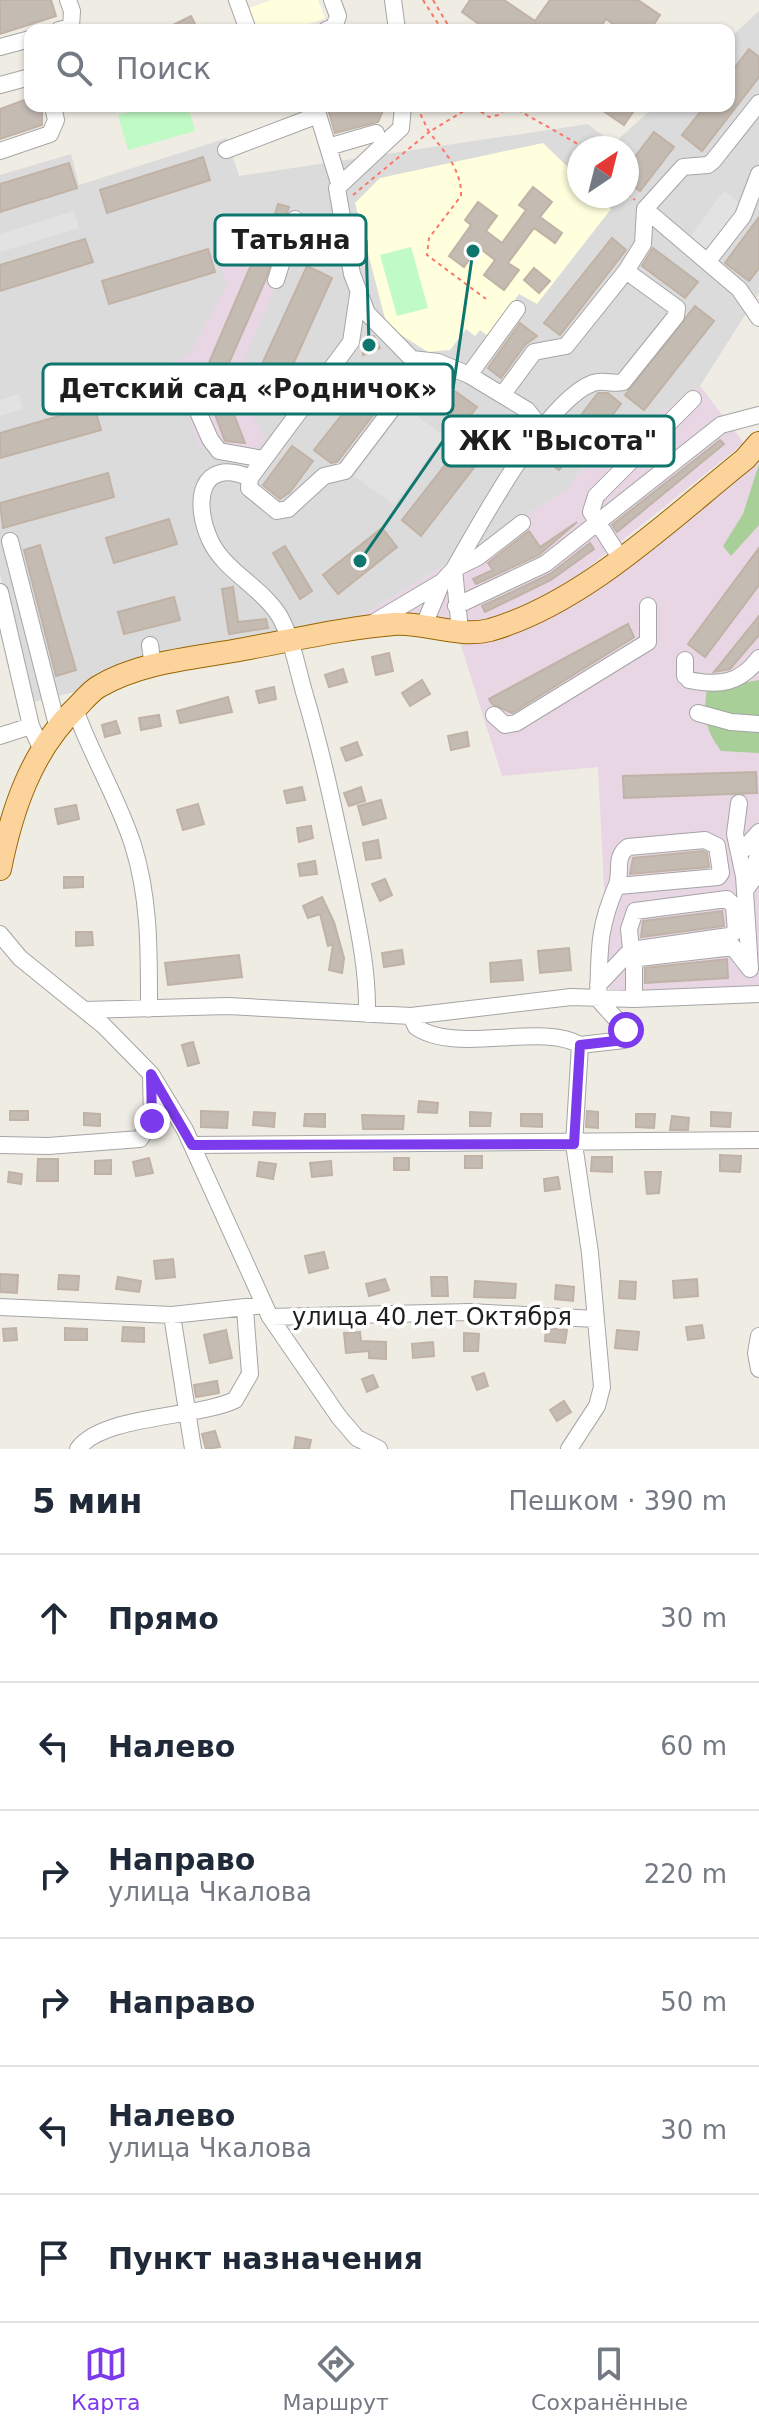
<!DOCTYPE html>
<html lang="ru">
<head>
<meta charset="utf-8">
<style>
  body { margin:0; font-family:"DejaVu Sans",sans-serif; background:#f2f2f3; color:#1f2937 }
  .compass { position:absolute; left:567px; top:136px; width:72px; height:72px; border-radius:50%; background:#fff; box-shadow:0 2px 6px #0004; rotate:35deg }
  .stop { position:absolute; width:24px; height:24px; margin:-18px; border:6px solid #7c3aed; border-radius:50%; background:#fff }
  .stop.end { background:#7c3aed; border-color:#fff; box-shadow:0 2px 8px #0008 }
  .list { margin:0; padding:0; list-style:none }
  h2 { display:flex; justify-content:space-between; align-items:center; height:104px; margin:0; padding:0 32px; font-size:34px }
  h2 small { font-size:26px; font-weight:400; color:#747a83 }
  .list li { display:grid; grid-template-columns:52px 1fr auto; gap:24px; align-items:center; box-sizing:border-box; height:128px; padding:0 32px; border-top:2px solid #e0e1e3 }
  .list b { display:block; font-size:30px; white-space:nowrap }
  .list p { margin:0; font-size:26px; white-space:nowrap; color:#747a83 }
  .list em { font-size:26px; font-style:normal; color:#747a83 }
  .icon { flex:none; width:44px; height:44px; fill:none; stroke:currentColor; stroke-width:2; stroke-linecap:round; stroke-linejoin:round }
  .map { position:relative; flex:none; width:759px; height:1449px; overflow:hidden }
  .search { position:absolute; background:#fff; box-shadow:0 2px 6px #0004; left:24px; right:24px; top:24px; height:88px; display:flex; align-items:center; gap:20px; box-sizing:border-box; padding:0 28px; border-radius:16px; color:#747a83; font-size:30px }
  .sheet { height:872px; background:#fff }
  nav { display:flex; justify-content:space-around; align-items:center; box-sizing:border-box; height:112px; border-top:2px solid #e0e1e3; background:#fff; font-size:22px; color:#747a83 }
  nav a { display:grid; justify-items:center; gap:4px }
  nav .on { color:#7c3aed }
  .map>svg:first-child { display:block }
</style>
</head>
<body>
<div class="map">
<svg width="759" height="1449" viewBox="0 0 759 1449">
  <rect width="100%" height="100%" fill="#efece4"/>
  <path fill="#dcdbdb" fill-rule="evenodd" d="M759,11V293L700,386L637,428L621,417L567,490L350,623L30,703L0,575V175L71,154L79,185L227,138L239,176L588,124L613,144L655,106H729V39ZM579,148H627V196H579Z"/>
  <path fill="#e8d6e5" d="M278,204L289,207L301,225L234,385L266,439L254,453L219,455L199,446L171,365L190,353L227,285L221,265L244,254L261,261Z
    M700,386L744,443L569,583L505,616L476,623H350L567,490L621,417L637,428Z
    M759,446V1003L610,1008L598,767L502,776L459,639L563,606Z"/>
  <path fill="#ffd" d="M271,0H318L325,18L293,30H257L249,8Z
    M543,143L579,178V196H598L611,209L537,304L519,294L488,336L480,330L475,336L466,329L450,350L428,352L387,326L355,203L380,178Z"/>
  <path fill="#a8cf98" d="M759,464V525L731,556L723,546L743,514Z
    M759,680V753L721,751C705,729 703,716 707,689Z"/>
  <path fill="#c0fac5" d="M150,106H188L195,131L128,150L118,115Z
    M411,247L428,308L397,316L380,255Z"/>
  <path fill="#e2e2e2" d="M724,191L744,206L710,251L690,237Z
    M74,211L79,228L0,252V234Z
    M19,394L23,409L0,416V400Z
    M405,407L444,436L394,505L354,476Z"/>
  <path fill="#c4bbb3" stroke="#c1b2a6" stroke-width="2" d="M0,0H51L56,16L0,34Z
    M470,0H504L535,21L550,0H638L660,15L650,30H622L606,19L598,30H487L462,12Z
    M191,16L198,30H163Z
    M749,49L759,57V77L702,151L682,135L705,106H729V75Z
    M30,98V106H42V125L0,139V109Z
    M327,106H385L378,122L335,133Z
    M596,106H637L624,125Z
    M654,132L674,147L640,191L627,181V167Z
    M203,157L210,180L107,213L100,190Z
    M69,163L77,188L0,212V184Z
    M533,187L552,202L540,217L562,233L555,243L534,228L508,263L519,270L504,290L484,275L495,260L478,247L464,267L449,256L471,225L465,220L478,202L497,216L486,231L502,243L526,210L519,205Z
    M278,204L289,207L265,281L221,381L245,443L225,441L202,379L254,258L261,261Z
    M759,217V268L749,281L725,263Z
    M612,238L626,250L560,335L544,323Z
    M85,239L93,262L0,291V265Z
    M653,248L698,282L685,298L642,266Z
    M208,249L215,272L109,304L102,281Z
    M307,266L332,278L277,400L251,388Z
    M534,268L550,281L539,293L524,280Z
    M695,306L714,321L644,410L625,395Z
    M520,323L537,336L525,345L501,378L488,368Z
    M374,336L380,348L363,355L362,340Z
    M382,364L401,379L337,462L331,463L314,450Z
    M428,372L477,407L464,424L420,391Z
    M598,393H608L621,404L594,439L587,433L559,470L537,454L563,420L566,417L574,424Z
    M94,406L101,430L0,458V433Z
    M471,432L490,447L421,536L402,520Z
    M720,440L724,444L617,532L612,525Z
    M292,446L313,461L290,492L280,499L263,485Z
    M108,473L114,497L3,528L0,503Z
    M169,519L177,544L114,563L106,538Z
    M577,522L539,555L476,584L473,579L493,570L488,563L529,531L540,547Z
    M382,528L397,547L338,594L323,575Z
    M590,543L594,549L551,580L485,612L482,606L550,574Z
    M40,545L76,670L56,676L24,550Z
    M285,546L312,591L300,599L273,553Z
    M759,548V585L705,657L688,644Z
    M233,587L238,622L266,619L268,628L229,634L222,589Z
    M174,597L180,620L124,634L118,612Z
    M759,616V635L730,669L714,672Z
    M628,624L634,637L512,713L492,704L489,699Z
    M389,653L393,671L376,675L372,657Z
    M343,669L347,682L329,687L325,675Z
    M422,680L430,694L410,706L402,693Z
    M274,687L276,699L259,703L256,691Z
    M228,697L232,712L180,723L177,711Z
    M159,715L161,726L141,730L139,718Z
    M116,721L120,733L105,737L102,725Z
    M467,732L469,746L451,750L448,736Z
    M357,742L362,755L346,761L341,748Z
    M756,772L757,793L624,798L623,776Z
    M302,787L305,800L287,803L284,791Z
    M361,787L365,801L349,806L344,793Z
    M381,800L386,818L363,825L358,806Z
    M198,804L204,824L183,830L177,810Z
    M76,805L79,819L58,824L55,809Z
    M311,826L313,838L299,842L297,828Z
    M378,840L381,858L366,860L363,843Z
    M703,851L707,853L709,867L630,874L633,858Z
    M315,861L317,874L300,876L298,864Z
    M64,877H83V887L64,888Z
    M385,879L392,895L380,901L372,884Z
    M322,897L334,922L344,958L342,973L329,970L333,944L328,946L320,914L308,918L303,906Z
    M722,911L724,926L641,937L643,921Z
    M76,932H92L93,945L76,946Z
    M569,948L571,970L540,973L538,951Z
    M402,950L404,964L384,967L382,953Z
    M239,955L242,977L168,985L165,963Z
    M727,959L728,978L645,983V968Z
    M521,960L523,980L491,982L490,963Z
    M193,1042L199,1063L188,1066L182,1045Z
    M419,1101L438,1103L437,1113L418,1112Z
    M10,1111H28V1120H10Z
    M201,1111L228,1112L227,1128L201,1127Z
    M587,1111L598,1112V1128L586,1127Z
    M254,1112L275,1113L274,1127L253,1125Z
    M470,1112L491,1113L490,1126H470Z
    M711,1112L731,1113L730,1127L711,1126Z
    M84,1113L100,1114V1126L84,1125Z
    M305,1114H325V1127L304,1126Z
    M521,1114H542V1127L521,1126Z
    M636,1114H655L654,1128L636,1127Z
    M362,1115L404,1116L403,1129H363Z
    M672,1116L689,1118L688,1130H670Z
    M720,1155L741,1156L740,1172L720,1171Z
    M465,1156H482V1168H465Z
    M592,1157H612V1172L591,1171Z
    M149,1158L153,1173L136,1176L133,1162Z
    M394,1158H409V1170H394Z
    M38,1159H58V1181H37Z
    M111,1160V1174H95V1161Z
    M331,1161L332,1175L312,1177L310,1163Z
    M259,1162L276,1164L273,1179L257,1176Z
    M9,1172L22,1174L21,1184L8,1182Z
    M645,1172H661L659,1193L647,1194Z
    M558,1177L560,1189L545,1191L544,1179Z
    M324,1252L328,1268L309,1273L305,1256Z
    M173,1259L175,1277L156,1279L154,1261Z
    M0,1274L18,1275L17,1293L0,1292Z
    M59,1275L79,1276L78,1290L58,1289Z
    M118,1277L141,1281L139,1292L116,1289Z
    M431,1277H447L448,1296H432Z
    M385,1279L389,1290L369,1296L366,1284Z
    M697,1279L698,1296L674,1298L673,1281Z
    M475,1281L516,1284L515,1298L474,1297Z
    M620,1281L636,1282L635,1299L619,1298Z
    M556,1285L574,1287L573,1301L555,1299Z
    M702,1325L704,1338L688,1340L686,1327Z
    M123,1327L144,1328V1342L122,1341Z
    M16,1328L17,1340L4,1341L3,1329Z
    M65,1328L87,1329V1340H65Z
    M546,1328L567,1330L565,1343L545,1341Z
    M226,1330L232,1358L210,1363L204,1335Z
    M617,1330L639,1332L637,1350L615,1348Z
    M360,1332L361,1341L386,1342V1359L369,1358V1351L346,1353L344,1333Z
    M464,1333L479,1334L478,1351H464Z
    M433,1342L434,1356L413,1358L412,1344Z
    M484,1373L488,1386L477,1390L472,1377Z
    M373,1375L378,1387L367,1392L362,1379Z
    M217,1381L219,1393L196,1397L194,1385Z
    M564,1401L571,1412L557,1421L550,1410Z
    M215,1431L220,1447L206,1449L202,1434Z
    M296,1437L311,1440L309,1449H294Z"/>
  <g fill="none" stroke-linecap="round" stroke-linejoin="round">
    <g stroke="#a5a5a5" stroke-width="18">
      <path id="minor" d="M237,0L248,30
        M393,0L397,30
        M59,30L71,27L72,11L68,0
        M326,30L334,27L338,16L332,0
        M0,47L30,39
        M0,85L30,77
        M403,106L401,128L337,188L352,274L367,313L412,359L438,362L469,375L527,410L543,430
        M316,108L339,183
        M328,147L376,133
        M226,150L318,115
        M0,151L50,134L56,120L53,106
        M645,209L739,289L759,318
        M708,261L743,216L759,174
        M626,271L643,244L645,209L683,167L708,165L713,161L759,103
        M276,280L295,219
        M358,295L351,342L250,478L249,488L277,511L288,509L324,476L345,471L411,384
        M469,375L517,309
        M184,380L210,439L219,451L263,459
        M250,478C199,456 193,503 210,540C224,571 262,587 280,617C292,639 297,667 304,692C322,752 335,814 348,876C357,922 368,967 367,1014
        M10,541L57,725
        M621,559L591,512L596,496L693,399
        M0,592L31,726L41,748
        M456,606L545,564L721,425L759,415
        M373,623L442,582L454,569C480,524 546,400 593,383C604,379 612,385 623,382L676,316L677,308L626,271L566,346L534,352L503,394
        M424,625L442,582
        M460,631L454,569L478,557L522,523
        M150,645L153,666
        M685,676V660
        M689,680C719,686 740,684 759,658
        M75,709C91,755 118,798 133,845C150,899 149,953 149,1009
        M698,713L731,722L759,724
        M494,715L505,725L516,723L648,642V606
        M0,736L31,726
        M739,803L735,834L744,876L750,969
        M741,852L759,832
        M746,889L754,878L759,846
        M0,934L20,958L104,1026L151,1074L185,1130L270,1317L339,1417L357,1438L379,1449
        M598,985L631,950L629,929L635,911L727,899L734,906L736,931L729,936L631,950
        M634,999V964L639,958L733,947L750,969
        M84,1010L228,1006L411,1016L571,997L634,999L759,994
        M411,1016L416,1027C456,1055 541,1022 580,1045
        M0,1145L48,1146L140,1139L152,1121L151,1074
        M192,1145L759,1140
        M0,1307L172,1315L264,1305
        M172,1315L193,1449
        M270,1317L470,1312L595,1319
        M759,1336L756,1353L759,1369
        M78,1449C102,1415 197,1418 235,1400L250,1374L245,1309
        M569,1449L597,1406L602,1387L590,1253L574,1144L580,1045L624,1040L627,1036L626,1030L598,999C600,952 597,931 616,887C623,872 613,858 628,847L705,840L717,846L721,873L718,877L618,886"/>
    </g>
    <g stroke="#986600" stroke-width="24">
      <path id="major" d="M0,869C12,809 32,750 76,708C83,701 90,692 98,687C141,661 197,658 244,649C293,640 344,628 394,624C425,622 459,638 490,630C584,603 670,519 745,459L759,443"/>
    </g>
    <path stroke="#fb7869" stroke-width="2" stroke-dasharray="4 4" stroke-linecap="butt" d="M423,0L442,30
      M433,0L451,30
      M511,106L585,148
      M417,107L429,132L472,106
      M474,107L489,117L499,115L508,106
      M627,194L635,200
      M353,195L429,132C444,151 462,170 461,196L429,238L427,255L486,299"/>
    <use href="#minor" stroke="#fff" stroke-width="16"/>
    <use href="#major" stroke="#fdd39c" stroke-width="22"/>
  </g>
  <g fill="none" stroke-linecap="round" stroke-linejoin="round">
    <path stroke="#7c3aed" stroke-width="10" d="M152,1121L151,1074L192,1145L574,1144L580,1045L624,1040L626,1030"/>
  </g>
  <g text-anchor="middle" stroke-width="7" stroke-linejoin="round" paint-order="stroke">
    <g font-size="24" fill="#1e1e1e" stroke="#fff">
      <text x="432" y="1325">улица 40 лет Октября</text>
    </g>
  </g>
  <path fill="none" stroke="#0f766e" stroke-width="3" d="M369 345L366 240M473 251L453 389M360 561L443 441"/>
  <g fill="#0f766e" stroke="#fff" stroke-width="3">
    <circle cx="369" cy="345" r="8"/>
    <circle cx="473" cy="251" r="8"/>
    <circle cx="360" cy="561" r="8"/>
  </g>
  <g fill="#fff" stroke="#0f766e" stroke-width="3">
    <rect x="215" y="215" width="151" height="50" rx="8"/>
    <rect x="43" y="364" width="410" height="50" rx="8"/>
    <rect x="443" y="416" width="231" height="50" rx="8"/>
  </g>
  <g font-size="26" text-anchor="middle" font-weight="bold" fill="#1e1e1e">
    <text x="291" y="249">Татьяна</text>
    <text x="248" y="398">Детский сад «Родничок»</text>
    <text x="558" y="450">ЖК "Высота"</text>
  </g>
</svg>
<svg class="compass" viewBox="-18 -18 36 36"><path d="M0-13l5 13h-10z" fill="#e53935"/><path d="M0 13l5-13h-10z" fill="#747a83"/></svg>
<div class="stop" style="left:626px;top:1030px"></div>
<div class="stop end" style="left:152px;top:1121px"></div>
<div class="search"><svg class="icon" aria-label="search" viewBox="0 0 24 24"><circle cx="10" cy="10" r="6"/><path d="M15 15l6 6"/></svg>Поиск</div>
</div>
<section class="sheet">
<h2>5 мин<small>Пешком · 390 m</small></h2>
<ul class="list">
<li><svg class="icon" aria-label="ahead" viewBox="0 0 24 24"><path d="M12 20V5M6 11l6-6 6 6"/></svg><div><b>Прямо</b></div><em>30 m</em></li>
<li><svg class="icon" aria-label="left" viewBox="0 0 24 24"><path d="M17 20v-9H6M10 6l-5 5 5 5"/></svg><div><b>Налево</b></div><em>60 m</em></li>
<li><svg class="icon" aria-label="right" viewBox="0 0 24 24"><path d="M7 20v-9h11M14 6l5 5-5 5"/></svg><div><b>Направо</b><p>улица Чкалова</p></div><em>220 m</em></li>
<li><svg class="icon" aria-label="right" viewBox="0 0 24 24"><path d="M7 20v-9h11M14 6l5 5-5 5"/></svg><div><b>Направо</b></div><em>50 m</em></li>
<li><svg class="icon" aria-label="left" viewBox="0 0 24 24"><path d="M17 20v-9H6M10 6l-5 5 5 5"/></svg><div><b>Налево</b><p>улица Чкалова</p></div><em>30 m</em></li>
<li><svg class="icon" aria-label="arrive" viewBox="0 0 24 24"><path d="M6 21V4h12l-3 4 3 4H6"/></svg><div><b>Пункт назначения</b></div></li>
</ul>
</section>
<nav>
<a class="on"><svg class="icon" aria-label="map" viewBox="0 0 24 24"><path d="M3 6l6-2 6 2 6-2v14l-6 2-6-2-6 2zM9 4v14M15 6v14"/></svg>Карта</a>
<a><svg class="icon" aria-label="directions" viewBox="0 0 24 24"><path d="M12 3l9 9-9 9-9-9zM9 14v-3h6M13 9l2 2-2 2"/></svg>Маршрут</a>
<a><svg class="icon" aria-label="saved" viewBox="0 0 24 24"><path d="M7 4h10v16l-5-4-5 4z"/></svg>Сохранённые</a>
</nav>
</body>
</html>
